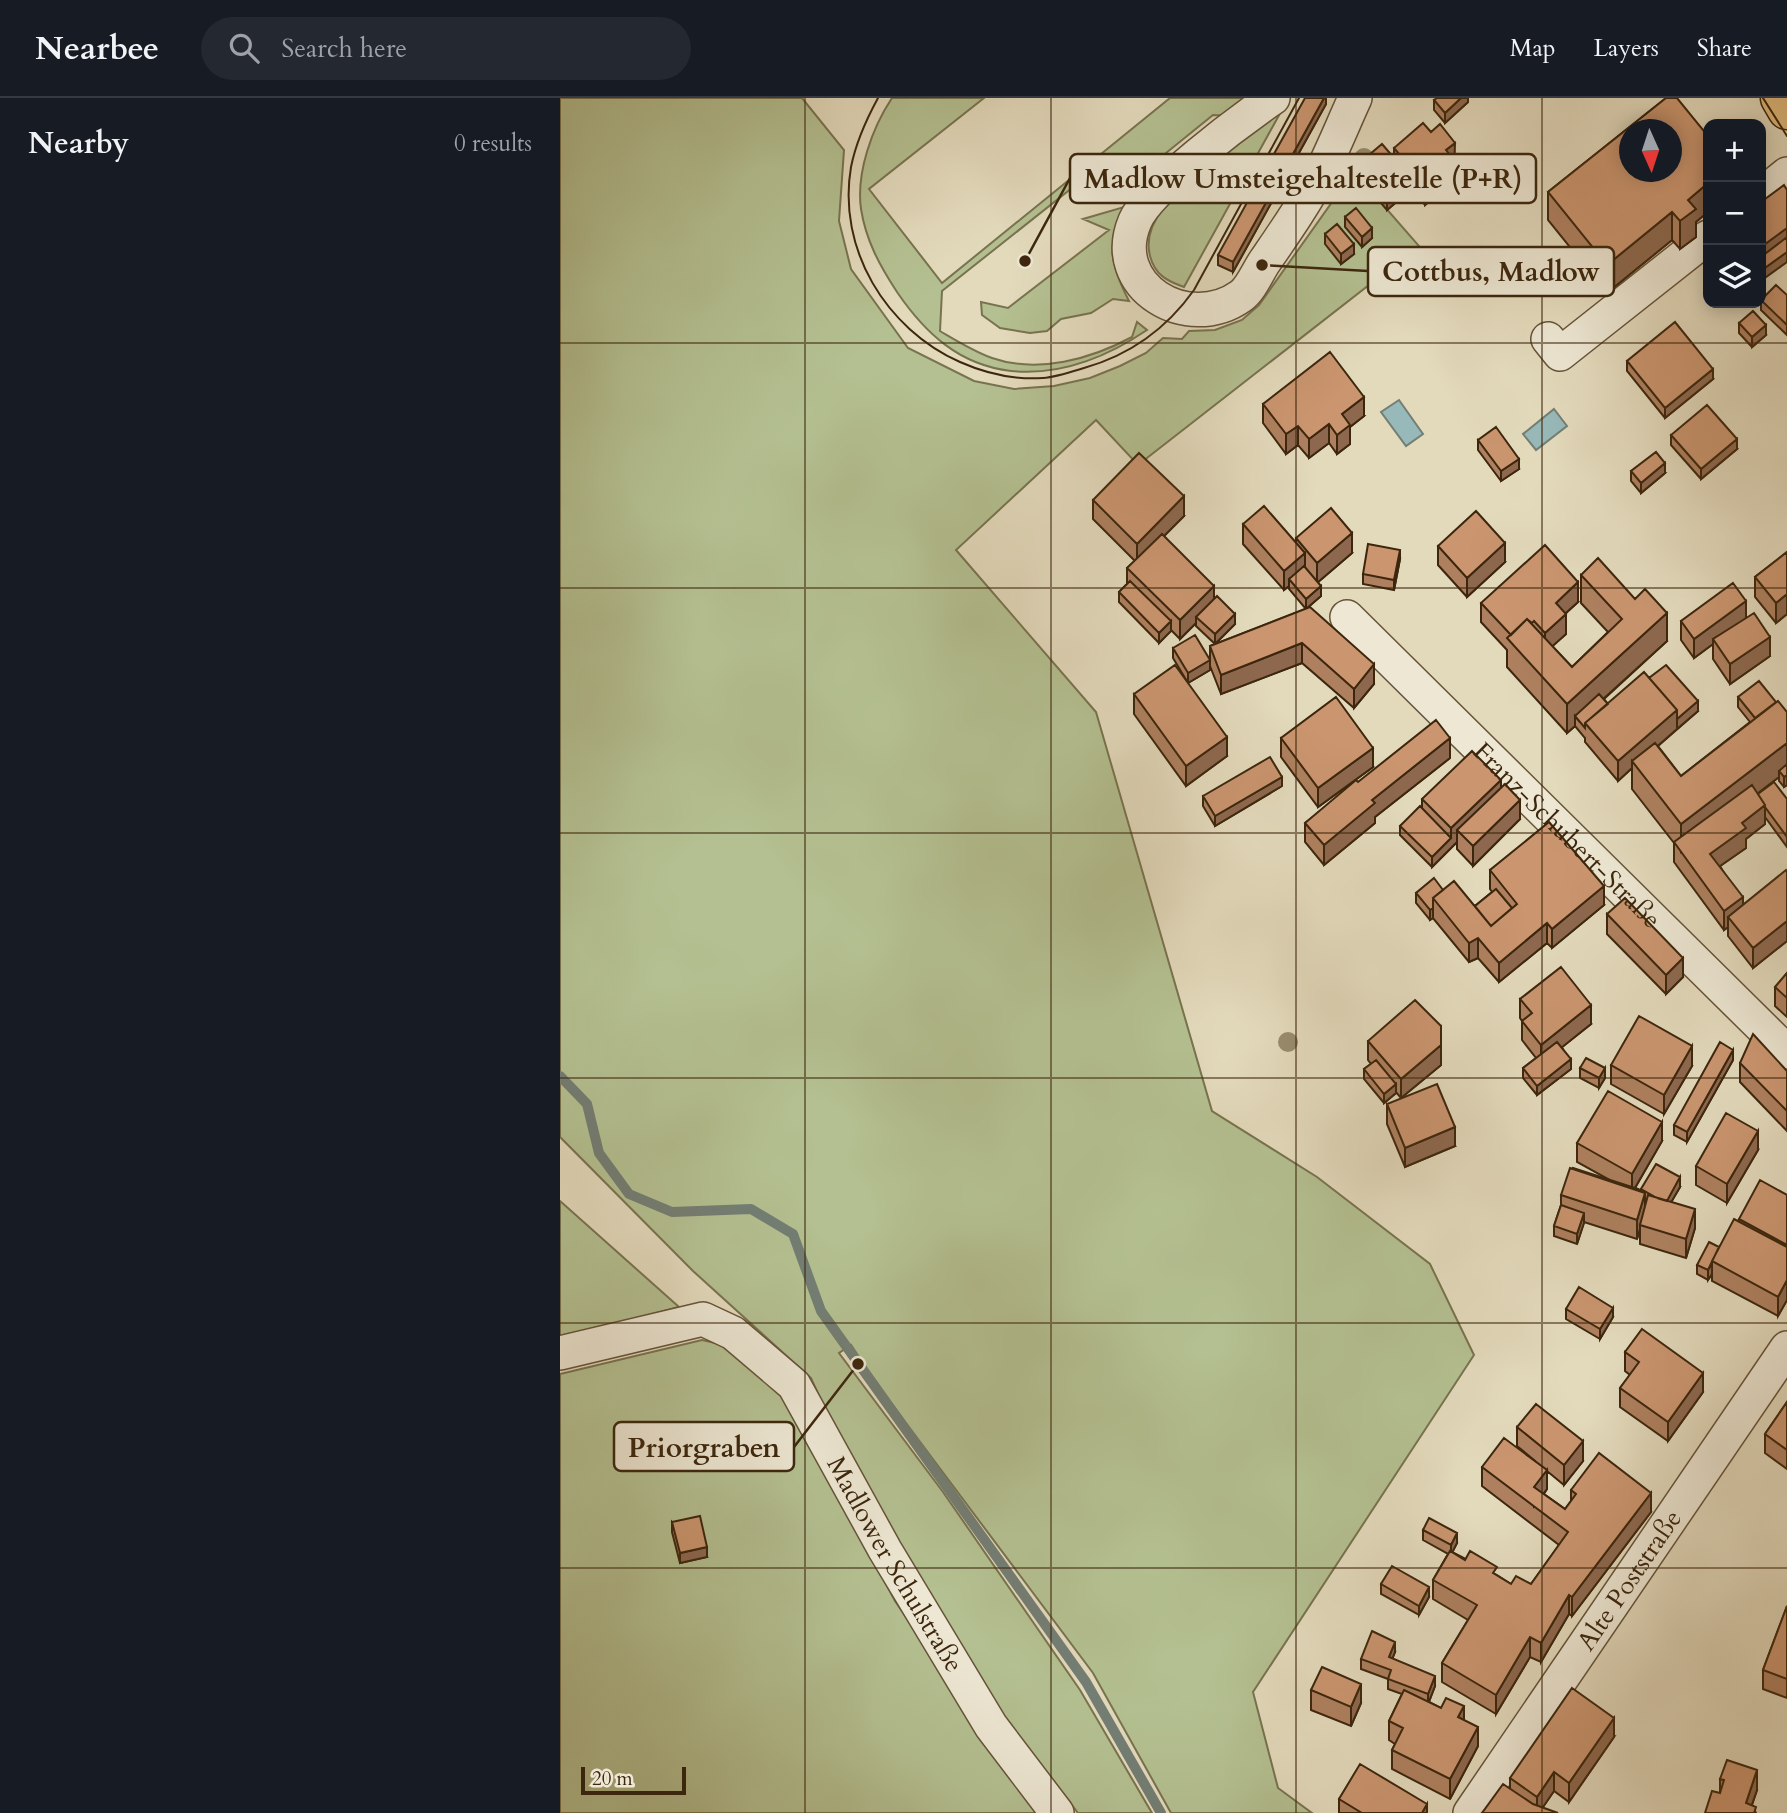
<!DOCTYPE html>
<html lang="en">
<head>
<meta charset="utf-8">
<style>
  body { margin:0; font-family:Cardo,serif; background:#242831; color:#f1f3f6 }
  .controls { position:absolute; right:21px; top:21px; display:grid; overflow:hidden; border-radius:14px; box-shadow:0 4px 18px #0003 }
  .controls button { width:63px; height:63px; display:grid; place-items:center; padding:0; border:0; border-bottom:2px solid #363941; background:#171b24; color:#f1f3f6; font:35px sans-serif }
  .compass { position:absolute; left:1059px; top:21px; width:63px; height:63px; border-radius:50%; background:#171b24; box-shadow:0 4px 18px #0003; rotate:177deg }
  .scale { position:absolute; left:21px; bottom:18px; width:105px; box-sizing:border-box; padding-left:7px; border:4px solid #3c260d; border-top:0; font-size:19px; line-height:24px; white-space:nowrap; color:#3c260d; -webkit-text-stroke:5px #ede7d3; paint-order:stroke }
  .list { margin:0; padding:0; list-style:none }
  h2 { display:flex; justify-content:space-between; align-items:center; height:91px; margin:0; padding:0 28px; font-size:30px }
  h2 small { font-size:23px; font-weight:400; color:#9ea1a6 }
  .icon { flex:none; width:38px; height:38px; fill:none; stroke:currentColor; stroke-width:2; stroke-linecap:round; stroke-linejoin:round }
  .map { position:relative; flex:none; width:1227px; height:1715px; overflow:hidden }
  header { display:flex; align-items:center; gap:42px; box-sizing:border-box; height:98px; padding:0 35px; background:#171b24; border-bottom:2px solid #363941 }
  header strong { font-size:33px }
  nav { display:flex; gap:38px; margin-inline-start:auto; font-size:24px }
  .search { width:490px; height:63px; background:#242831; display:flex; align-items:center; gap:18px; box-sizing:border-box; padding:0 24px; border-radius:38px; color:#9ea1a6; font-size:26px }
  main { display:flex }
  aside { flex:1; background:#171b24 }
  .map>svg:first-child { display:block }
</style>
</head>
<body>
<header>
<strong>Nearbee</strong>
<div class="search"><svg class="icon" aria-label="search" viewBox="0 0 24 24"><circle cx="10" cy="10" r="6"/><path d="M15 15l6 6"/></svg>Search here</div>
<nav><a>Map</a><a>Layers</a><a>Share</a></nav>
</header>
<main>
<aside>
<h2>Nearby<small>0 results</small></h2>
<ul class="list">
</ul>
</aside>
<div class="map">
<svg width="1227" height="1715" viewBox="0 0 1227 1715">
  <rect width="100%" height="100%" fill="#e3dabc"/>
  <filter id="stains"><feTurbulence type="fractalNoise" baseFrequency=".00286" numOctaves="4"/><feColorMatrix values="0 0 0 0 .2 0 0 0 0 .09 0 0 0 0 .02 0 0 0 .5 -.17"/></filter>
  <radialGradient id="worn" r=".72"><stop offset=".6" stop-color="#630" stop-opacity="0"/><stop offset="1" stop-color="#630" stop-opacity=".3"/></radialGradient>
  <path fill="#b4c091" stroke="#78734f" stroke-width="2" d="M0,0H242L284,52L279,123L291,171L348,250L414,283L454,291L494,288L530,280L560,268L586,255L603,240L622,241L629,233L655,232L682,222L699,207L775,100L797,77L859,148L578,367L536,322L396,452L536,614L652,1013L757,1079L870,1166L914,1257L693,1594L718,1690L752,1715H611L533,1575L316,1285L291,1247L279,1255L383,1394L520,1592L592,1715H518L407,1570L325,1442L251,1280L133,1173L0,1039Z
    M332,0H424L309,91L382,185L610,0H693L670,18L653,17L606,55L603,72L588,82L575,75L512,90L382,193L380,233C397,243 413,253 432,260C478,276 531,261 572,239L577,224L587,232C547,259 501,278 451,273C399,267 365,235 337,194C320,168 306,143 301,111C296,75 312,30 332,0Z
    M728,1L624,189C607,183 595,177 590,158C579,115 634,82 662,58C684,39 706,20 728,1Z
    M564,109C545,146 551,168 569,203L553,201L531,215L501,221L487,233L470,235L440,230L422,217L421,204L448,210L549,132L523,121Z
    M0,1103L119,1209L0,1240Z
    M142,1242L173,1249L222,1293L250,1341L335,1503L480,1715H0V1276Z"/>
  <path fill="#97b9b9" stroke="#737e74" stroke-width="2" d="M839,302L863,336L846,348L821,314Z
    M994,311L1007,328L976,352L963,336Z"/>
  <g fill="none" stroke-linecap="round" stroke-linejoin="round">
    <path stroke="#737e74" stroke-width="10" d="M0,978L27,1006L39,1055L69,1096L112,1114L191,1111L233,1136L261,1213L526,1584L601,1715"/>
    <g stroke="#665339" stroke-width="36">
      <g id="minor">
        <path d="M713,0C681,22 589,90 575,123C547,189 628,236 681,198C691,191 698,173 705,163C725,134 746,104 762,73C774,49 784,24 795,0"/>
        <path d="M1201,97L1227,76"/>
        <path d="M988,241L1000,256L1148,139"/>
        <path id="s1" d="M787,519L1227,954"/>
        <path id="s2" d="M0,1255L143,1221L173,1235L234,1287L325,1452L431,1628L497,1715"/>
        <path id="s3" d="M910,1715L1227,1250"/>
      </g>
    </g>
    <g stroke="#3c260d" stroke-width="41">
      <path id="major" d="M1220,0L1227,12"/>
    </g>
    <use href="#minor" stroke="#ede7d3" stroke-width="33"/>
    <use href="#major" stroke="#e2bd7e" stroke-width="38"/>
    <path stroke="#3c260d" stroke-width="2" d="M318,0C306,22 296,44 291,69C277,151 326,231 400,264C427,276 453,282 483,280C496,279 511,274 524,270C570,257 607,230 634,192L739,0
      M1203,0L1227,38"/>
  </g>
  <g fill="#988c6e">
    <circle cx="804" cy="60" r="10"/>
    <circle cx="728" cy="944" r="10"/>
  </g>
  <path fill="#ae805f" stroke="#3c260d" stroke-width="2" d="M766,0V6L673,174L658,167V157Z
    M908,0V4L885,25L874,12V2Z
    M1106,0L1136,124V139L1120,151L1112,142L1047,195L988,122V94Z
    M834,50L895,64L894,82L865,107L852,90L827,112L797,77V67L834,60Z
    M1227,92L1202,182L1201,180V104Z
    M785,119L812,140L802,149L785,129Z
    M765,136L794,156L781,166L765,146Z
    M1227,197V237L1201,212V202Z
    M1179,225L1206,237L1192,249L1179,235Z
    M1067,263L1153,281L1105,320L1067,273Z
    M703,306L804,318L790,329V346L777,356L769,345L749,360L738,347L726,356L703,325Z
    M1111,337L1177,351L1141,381L1111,347Z
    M918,342L959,371L941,383L918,352Z
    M1071,373L1105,375L1081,395L1071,383Z
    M533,402L624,418L604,438L654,501L675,526L655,546L636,528V525L620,541L611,532L599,545L559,504V494L567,486V470L575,463L533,421Z
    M683,426L736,445V440L792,455L758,484L761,498L747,510L814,586L794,610L742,565L661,596L650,568V572L628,585L613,560V550L650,562V548L746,511L729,491V488L724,492L683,446Z
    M878,448L945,464L907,499L878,467Z
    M1227,454V516L1216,525L1195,499V479Z
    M840,461L834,492L803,486V476Z
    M1021,477L1107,543L1044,601L1048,606L1089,580L1138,613L1098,648L1121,678L1190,624L1178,609V599L1216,604L1227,614V687L1224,689L1219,683V679L1198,695L1227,701V749L1205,719V726L1186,741V750L1160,768L1183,807L1227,774V843L1193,870L1168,838V829L1164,832L1114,764V745L1072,691V670L1058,683L1025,644V640L1015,628L1007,635L947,569V552L921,524V505L1018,504L1005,516L1006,536L992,548L1012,569L1048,534L1021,505Z
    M1186,520L1210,558L1170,586L1153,561V546L1134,560L1121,542V523Z
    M574,596L667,658L626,688L574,616Z
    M721,640L813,669L758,709L721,659Z
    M890,660L815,719V725L764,767L745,744V725L798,684Z
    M722,688L655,728L643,708V698Z
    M941,689L960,721L913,768L897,751V744L872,769L840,737V728L862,711V701Z
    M930,772L1044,807L992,850L987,845L939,884L918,860L909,864L873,820L870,822L856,805V795L883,792L915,808L932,794L930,791Z
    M1047,816L1123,879L1106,896L1047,836Z
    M1227,875V919L1215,908V889Z
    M960,901L1031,926L1002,949L1011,971L977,997L963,980V970L976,960L962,942V923L960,920Z
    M881,928V967L841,1000L836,994V995L824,1005L804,981V971L811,966L808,962V943Z
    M1173,962L1127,1044L1114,1037V1027Z
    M1180,965L1227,973V1033L1180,984Z
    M1051,967L1132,968L1104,1016L1051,986Z
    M1020,970L1045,980L1039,990L1020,980Z
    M827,1006L895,1048L845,1069L827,1026Z
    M1102,1043L1075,1090L1081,1093V1091L1120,1089L1111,1104L1135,1130L1126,1160L1080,1146V1131L1077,1141L1024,1124L1017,1146L994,1138V1128L1001,1107V1097L1048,1081L1017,1064V1045Z
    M1198,1052L1167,1105L1136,1087V1068Z
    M1227,1097V1202L1218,1218L1152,1183V1176L1148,1182L1137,1176V1167L1159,1149L1179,1124V1121Z
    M1006,1211L1053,1219L1040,1241L1006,1221Z
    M1065,1254L1143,1294L1108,1343L1060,1309V1290L1070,1277L1065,1273Z
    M1227,1304V1371L1205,1355V1336Z
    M957,1329L1023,1363L1004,1387L987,1373V1391L984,1396L1005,1411L1011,1403V1392L1091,1414L1012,1518L1009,1516L981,1564L970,1559L936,1616L882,1584V1565L908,1522L873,1501V1482L888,1456L863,1442V1432L897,1445L892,1454L937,1477L951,1486H971L999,1447L922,1388V1369L974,1362L957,1348Z
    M112,1424L147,1459L120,1465L112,1434Z
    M821,1486L869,1499L859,1517L821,1496Z
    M1227,1508V1600L1203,1591V1572Z
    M835,1554L832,1561L875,1588L869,1604L904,1622L918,1648L890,1701L832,1671V1652L835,1646L829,1642V1623L842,1596L828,1591V1581L801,1571V1561Z
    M751,1592L801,1605L791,1628L751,1612Z
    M1054,1639L1009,1704L994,1693L982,1710L922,1715L950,1691V1680Z
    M1160,1681L1197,1692L1192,1707L1196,1715L1160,1695Z
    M779,1701L867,1715H779Z"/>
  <path fill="#8d684e" stroke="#3c260d" stroke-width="2" d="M764,0H766V6L673,174V164Z
    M901,0H908V4L885,25V15Z
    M895,45L894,82L865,107V87L886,52Z
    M852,81V91L827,112V102Z
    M1148,85V114L1136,124V139L1120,151V123L1128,102Z
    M1112,114V142L1047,195V167Z
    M812,130V140L802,149V139Z
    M1227,130V149L1201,168V149Z
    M794,146V156L781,166V156Z
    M1227,154V164L1202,182V172Z
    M1206,227V237L1192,249V239Z
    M1153,271V281L1105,320V310Z
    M804,299V318L790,329V346L777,356V337L782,316Z
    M769,326V345L749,360V341Z
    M738,328V347L726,356V336Z
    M1177,341V351L1141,381V371Z
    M959,361V371L941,383V373Z
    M1105,365V375L1081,395V385Z
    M624,398V418L577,465V446Z
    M792,435V455L757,485V465Z
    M945,445V464L907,499V480Z
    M840,452V461L834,492V482Z
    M745,455V474L729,481V488L724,492V473Z
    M1018,484V504L996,524V505Z
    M654,488V507L636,519V525L620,541V522Z
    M761,488V498L746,511V501Z
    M1227,496V516L1216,525V505Z
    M1186,503V522L1153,541V546L1134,560V541Z
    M1107,515V543L1019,623L1015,618V628L1007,635V606Z
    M675,516V526L655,546V536Z
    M1006,516V536L985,555V535Z
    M611,523V533L599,545V535Z
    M1210,539V558L1170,586V566Z
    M742,545V565L661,596V577Z
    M650,562V572L628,585V575Z
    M814,566V586L794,610V591Z
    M1138,603V613L1117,631V621Z
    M1117,612V631L1076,667L1072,663V670L1058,683V663Z
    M667,639V658L626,688V668Z
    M890,640V660L815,719V725L764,767V747L812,702Z
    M1227,645V673H1219V679L1121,754V726Z
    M813,650V669L758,709V690Z
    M1227,677V687L1224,689V679Z
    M722,679V688L655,728V718Z
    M941,682V702L897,732V744L872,769V759L891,740V730Z
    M960,702V721L913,768V748Z
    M1205,707V726L1186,741V750L1150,775V756L1182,725Z
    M1044,788V807L992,850V831Z
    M1183,799V819H1168V829L1164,832V813Z
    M873,810V820L870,822V812Z
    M1227,823V843L1193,870V850Z
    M987,825V845L939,884V865Z
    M918,840V860L909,864V845Z
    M1123,860V879L1106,896V877Z
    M1031,907V926L981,966V947Z
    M881,947V967L841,1000V981Z
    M1132,948V968L1104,1016V997Z
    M1173,952V962L1127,1044V1034Z
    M1011,961V971L977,997V988Z
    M1045,970V980L1039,990V980Z
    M836,986V995L824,1005V996Z
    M1102,1024V1043L1072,1095V1076Z
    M895,1029V1048L845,1069V1050Z
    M1198,1033V1052L1167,1105V1086Z
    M1120,1079V1089L1105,1115V1105Z
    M1085,1095V1114L1080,1127V1131L1077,1141V1122Z
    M1135,1111V1130L1126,1160V1141Z
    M1024,1115V1125L1017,1146V1136Z
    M1152,1166V1176L1148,1182V1172Z
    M1227,1182V1202L1218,1218V1199Z
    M1053,1210V1219L1040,1241V1231Z
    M1143,1275V1294L1108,1343V1324Z
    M1023,1343V1363L1004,1387V1367Z
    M987,1372V1391L974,1408V1389Z
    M1091,1395V1414L1012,1518V1499Z
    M897,1435V1445L891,1457V1447Z
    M147,1449V1459L120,1465V1455Z
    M869,1489V1499L859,1517V1508Z
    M1009,1497V1516L981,1564V1545Z
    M970,1539V1559L936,1616V1597Z
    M835,1544V1554L829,1569V1559Z
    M875,1578V1588L868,1606V1596Z
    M801,1586V1605L791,1628V1609Z
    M904,1608V1628L898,1619Z
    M1054,1620V1639L1009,1704V1685Z
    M918,1629V1648L890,1701V1681Z
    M1197,1672V1692L1189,1715L1186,1705Z
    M994,1674V1693L979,1715H977V1699Z
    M867,1706V1715H862Z"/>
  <path fill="#ca956f" stroke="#3c260d" stroke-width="2" fill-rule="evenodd" d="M745,0H764L673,164L658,157Z
    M877,0H901L885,15L874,2Z
    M1106,0H1117L1148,38V85L1128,102L1136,111L1120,123L1112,114L1047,167L988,94ZM1069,32H1111V74H1069Z
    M863,25L871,34L880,26L895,45L886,52L894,62L865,87L834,50Z
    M822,46L852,81L827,102L797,67Z
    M1224,87L1227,92V130L1201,149V104Z
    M796,110L812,130L802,139L785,119Z
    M777,126L794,146L781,156L765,136Z
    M1227,139V154L1202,172L1201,170V159Z
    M1216,187L1227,197V227L1201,202Z
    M1193,213L1206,227L1192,239L1179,225Z
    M1115,224L1153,271L1105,310L1067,263Z
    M770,254L804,299L782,316L790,327L777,337L769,326L749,341L738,328L726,336L703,306Z
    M1147,307L1177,341L1141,371L1111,337Z
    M936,329L959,361L941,373L918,342Z
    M1096,354L1105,365L1081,385L1071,373Z
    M579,355L624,398L577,446L533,402Z
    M704,408L745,455L724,473L683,426Z
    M771,410L792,435L757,465L736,440Z
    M916,413L945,445L907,480L878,448Z
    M602,436L654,488L620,522L567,470Z
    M808,446L840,452L834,482L803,476Z
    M985,447L1018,484L996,505L1006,516L985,535L974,523L972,525L967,521L951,537L921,505Z
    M1227,454V496L1216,505L1195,479Z
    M1038,460L1075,501L1085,491L1107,515L1007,606L947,540L967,521L1012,569L1062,521L1021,477Z
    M744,468L761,488L746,501L729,481Z
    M570,483L611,523L599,535L559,494Z
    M1173,485L1186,503L1134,541L1121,523Z
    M657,498L675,516L655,536L636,519Z
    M750,509L814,566L794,591L742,545L661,577L650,548Z
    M1194,515L1210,539L1170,566L1153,541Z
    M635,537L650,562L628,575L613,550Z
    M615,567L667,639L626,668L574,596Z
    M1106,567L1138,603L1117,621V612L1089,580Z
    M1084,574L1117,612L1058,663L1025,625Z
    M1199,583L1216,604L1195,620L1178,599Z
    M1039,596L1048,606L1025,625V630L1015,618Z
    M776,599L813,650L758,690L721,640Z
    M1218,603L1227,614V645L1121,726L1072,663L1095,645L1121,678Z
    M876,622L890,640L812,702L815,705L764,747L745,725L796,682L798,684Z
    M912,653L941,682L891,730L862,701Z
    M710,659L722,679L655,718L643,698Z
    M1227,666V677L1224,679L1219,673Z
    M1214,684L1227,701V739L1205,709V707L1198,696Z
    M945,686L960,702L913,748L897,732Z
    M1192,687L1205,707L1182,725L1186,730L1150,756L1183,799L1164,813L1114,744Z
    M860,708L891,740L872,759L840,728Z
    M989,724L1044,788L992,831L987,825L939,865L918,840L909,845L873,800L894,783L931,828L957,806L930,772Z
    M1226,772L1227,774V823L1193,850L1168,819Z
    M874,780L883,792L873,800V810L870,812L856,795Z
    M936,791L952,810L931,828L915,808Z
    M1065,800L1123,860L1106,877L1047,816Z
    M1001,869L1031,907L981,947L962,923L972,915L960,901Z
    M1227,875V900L1215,889Z
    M855,902L881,928V947L841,981L808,943Z
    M1079,918L1132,948L1104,997L1051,967Z
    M1193,936L1227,973V1013L1180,965Z
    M997,944L1011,961L977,988L963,970Z
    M1160,944L1173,952L1127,1034L1114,1027Z
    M1026,960L1045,970L1039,980L1020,970Z
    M816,962L836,986L824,996L804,971Z
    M877,986L895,1029L845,1050L827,1006Z
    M1048,993L1102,1024L1072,1076L1017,1045Z
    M1166,1015L1198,1033L1167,1086L1136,1068Z
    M1096,1066L1120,1079L1107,1103L1097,1100L1081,1091Z
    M1010,1070L1085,1095L1077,1122L1001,1097Z
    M1013,1070L1078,1091L1077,1092L1013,1071Z
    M1200,1082L1227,1097V1147L1179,1121Z
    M1088,1097L1135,1111L1126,1141L1080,1127Z
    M1001,1107L1024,1115L1017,1136L994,1128Z
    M1174,1121L1227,1149V1182L1218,1199L1152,1163Z
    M1149,1144L1159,1149L1148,1172L1137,1167Z
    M1019,1189L1053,1210L1040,1231L1006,1211Z
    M1082,1231L1143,1275L1108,1324L1060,1290L1079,1264L1065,1254Z
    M1227,1304V1352L1205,1336Z
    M976,1306L1023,1343L1004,1367L957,1329Z
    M944,1340L987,1372L974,1389L1005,1411L1016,1396L1011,1392L1039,1355L1091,1395L1012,1499L1009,1497L981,1545L970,1539L936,1597L882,1565L917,1507L873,1482L890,1453L905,1462L910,1453L937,1469L933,1475L951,1486L956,1478L971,1486L1008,1434L922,1369Z
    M140,1418L147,1449L120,1455L112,1424Z
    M869,1420L897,1435L891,1447L863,1432Z
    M832,1468L869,1489L859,1508L821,1486Z
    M1227,1508V1581L1203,1572Z
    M812,1533L835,1544L829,1559L875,1578L868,1596L828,1581L831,1572L801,1561Z
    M762,1569L801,1586L791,1609L751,1592Z
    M1012,1590L1054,1620L1009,1685L994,1674L977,1699L950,1680Z
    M844,1592L881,1610L886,1600L904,1608L898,1619L918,1629L890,1681L832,1652L843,1630L829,1623Z
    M1167,1662L1197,1672L1186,1705L1196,1709L1194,1715H1145L1152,1693L1160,1695L1164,1682L1160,1681Z
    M800,1666L867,1706L862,1715H802L779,1701Z
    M943,1686L973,1706L998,1715H922Z"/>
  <path fill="none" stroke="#3c260d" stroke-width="2" stroke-opacity="0.55" d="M245,0V1715M491,0V1715M736,0V1715M982,0V1715M0,245H1227M0,490H1227M0,735H1227M0,980H1227M0,1225H1227M0,1470H1227"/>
  <g text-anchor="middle" stroke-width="5" stroke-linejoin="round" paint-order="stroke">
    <g font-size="26" fill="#3c260d" stroke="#ede7d3">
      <text dy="9" stroke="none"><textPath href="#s1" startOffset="310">Franz-Schubert-Straße</textPath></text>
      <text dy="9" stroke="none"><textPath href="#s2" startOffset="466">Madlower Schulstraße</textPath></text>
      <text dy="9" stroke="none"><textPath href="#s3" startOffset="282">Alte Poststraße</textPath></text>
    </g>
  </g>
  <path fill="none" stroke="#3c260d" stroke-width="2.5" d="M465 163L510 80M702 167L808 173M298 1266L234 1349"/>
  <g fill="#3c260d" stroke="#ede7d3" stroke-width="2.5">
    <circle cx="465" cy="163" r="7"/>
    <circle cx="702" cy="167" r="7"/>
    <circle cx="298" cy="1266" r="7"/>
  </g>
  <g fill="#ede7d3" stroke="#3c260d" stroke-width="2.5">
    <rect x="510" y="56" width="466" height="49" rx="7"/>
    <rect x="808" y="149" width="246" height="49" rx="7"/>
    <rect x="54" y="1324" width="180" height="49" rx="7"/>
  </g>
  <g font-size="28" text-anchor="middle" font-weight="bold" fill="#3c260d">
    <text x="743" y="90">Madlow Umsteigehaltestelle (P+R)</text>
    <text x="931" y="183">Cottbus, Madlow</text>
    <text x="144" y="1359">Priorgraben</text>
  </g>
  <rect width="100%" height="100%" filter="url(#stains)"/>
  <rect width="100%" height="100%" fill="url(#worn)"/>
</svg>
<div class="controls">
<button>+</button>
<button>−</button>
<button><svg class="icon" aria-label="layers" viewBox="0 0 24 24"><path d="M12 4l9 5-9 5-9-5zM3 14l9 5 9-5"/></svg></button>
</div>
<svg class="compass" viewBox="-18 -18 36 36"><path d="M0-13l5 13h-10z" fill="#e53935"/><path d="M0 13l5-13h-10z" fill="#9ea1a6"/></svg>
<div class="scale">20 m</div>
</div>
</main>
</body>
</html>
